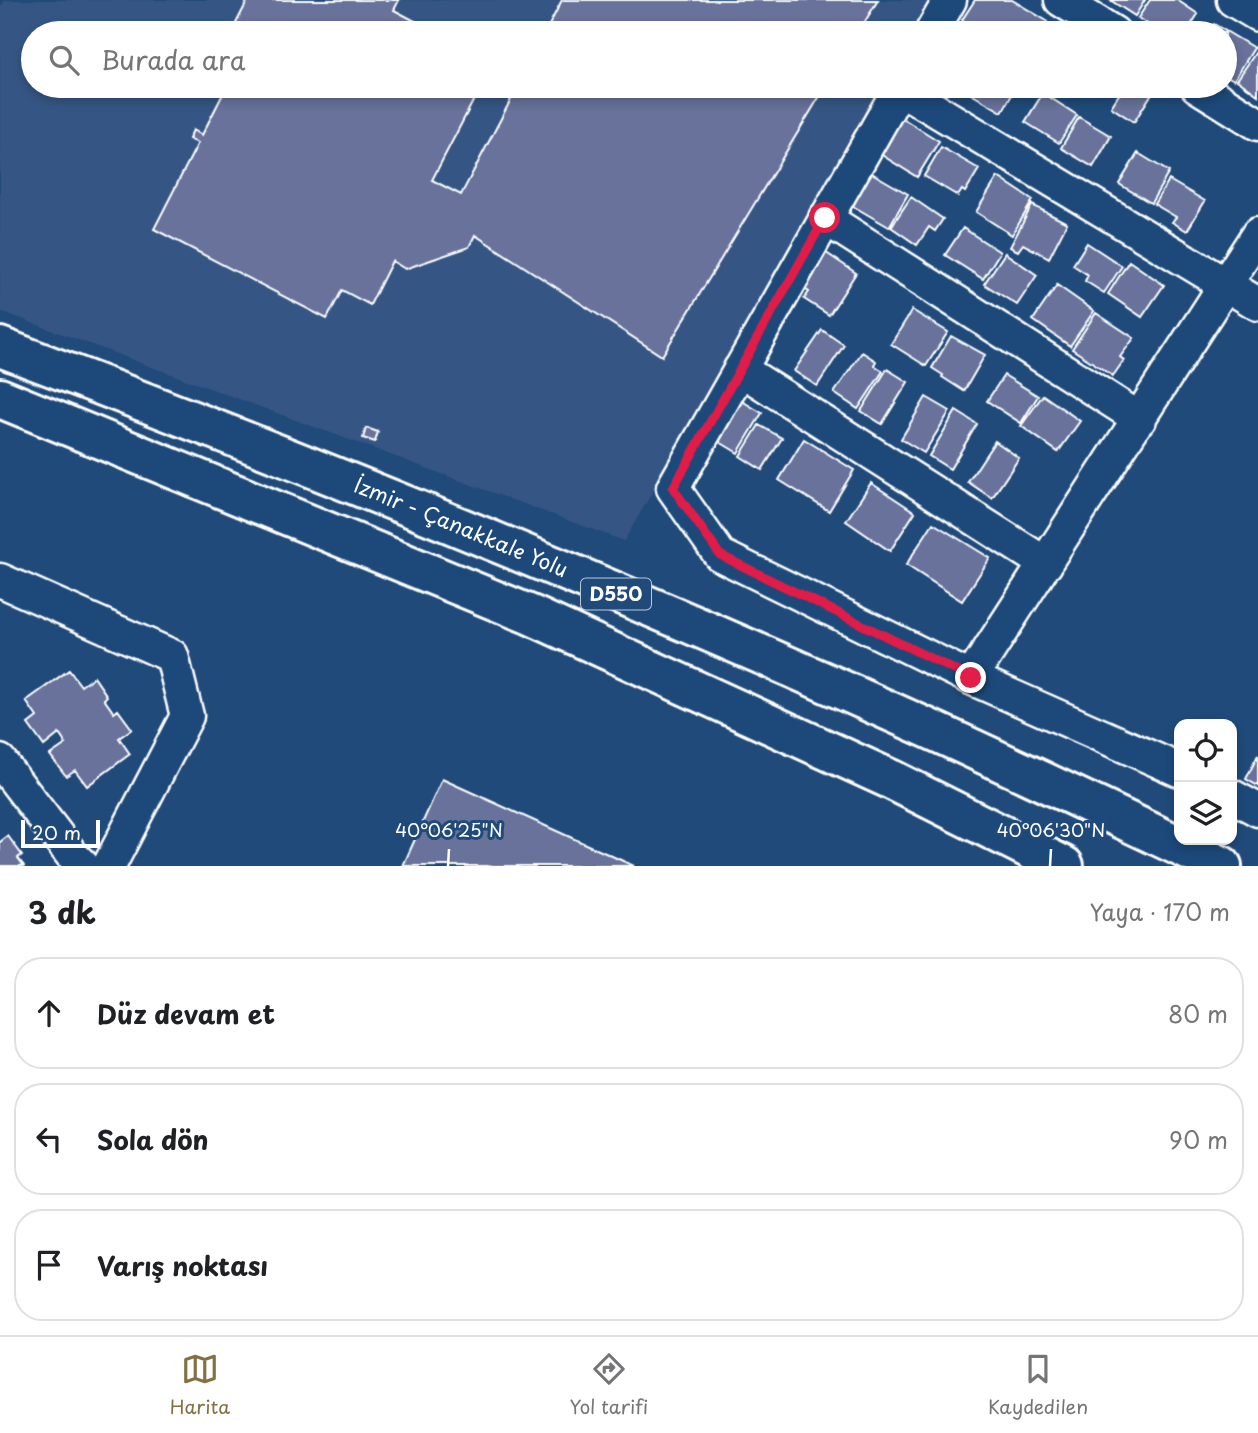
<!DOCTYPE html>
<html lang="tr">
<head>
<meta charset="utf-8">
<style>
  body { margin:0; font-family:"Playpen Sans",sans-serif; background:#f2f2f2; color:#202124 }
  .controls { position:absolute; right:21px; bottom:21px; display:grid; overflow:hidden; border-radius:14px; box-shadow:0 4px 10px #0003 }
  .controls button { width:63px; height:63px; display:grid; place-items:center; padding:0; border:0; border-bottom:2px solid #e0e0e0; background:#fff; color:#202124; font:35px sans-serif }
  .scale { position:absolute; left:21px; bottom:18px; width:79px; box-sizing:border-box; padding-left:7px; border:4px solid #fff; border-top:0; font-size:19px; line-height:24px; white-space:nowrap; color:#fff; -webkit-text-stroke:5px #1f4a7a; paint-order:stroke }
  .stop { position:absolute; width:21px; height:21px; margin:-16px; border:5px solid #e11d48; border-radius:50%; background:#fff }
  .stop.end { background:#e11d48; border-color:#fff; box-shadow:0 2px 7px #0008 }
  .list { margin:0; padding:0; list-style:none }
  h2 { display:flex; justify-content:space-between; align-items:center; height:91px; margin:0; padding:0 28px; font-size:30px }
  h2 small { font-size:23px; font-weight:400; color:#757577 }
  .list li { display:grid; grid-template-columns:46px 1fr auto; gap:21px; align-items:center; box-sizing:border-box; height:112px; margin:0 14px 14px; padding:0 14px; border:2px solid #e0e0e0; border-radius:28px }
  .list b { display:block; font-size:26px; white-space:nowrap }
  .list em { font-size:23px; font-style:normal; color:#757577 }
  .icon { flex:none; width:38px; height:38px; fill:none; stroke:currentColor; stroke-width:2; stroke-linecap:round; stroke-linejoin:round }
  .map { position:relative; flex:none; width:1258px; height:866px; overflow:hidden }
  .search { position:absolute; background:#fff; box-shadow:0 4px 10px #0003; left:21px; right:21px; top:21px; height:77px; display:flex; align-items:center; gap:18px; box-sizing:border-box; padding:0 24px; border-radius:38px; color:#757577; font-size:26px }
  .sheet { height:469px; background:#fff }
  nav { display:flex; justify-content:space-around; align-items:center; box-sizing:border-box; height:98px; border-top:2px solid #e0e0e0; background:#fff; font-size:19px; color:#757577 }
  nav a { display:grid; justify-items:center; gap:4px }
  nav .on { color:#847042 }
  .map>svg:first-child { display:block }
</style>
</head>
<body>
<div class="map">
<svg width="1258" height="866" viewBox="0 0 1258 866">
  <rect width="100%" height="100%" fill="#1f4a7a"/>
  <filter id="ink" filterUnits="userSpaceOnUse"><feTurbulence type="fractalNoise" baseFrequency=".0143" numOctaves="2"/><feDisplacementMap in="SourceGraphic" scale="14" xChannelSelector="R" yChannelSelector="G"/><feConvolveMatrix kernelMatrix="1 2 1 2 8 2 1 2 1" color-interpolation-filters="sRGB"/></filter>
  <g filter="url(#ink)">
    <path fill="#355684" d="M5,0H938L918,33H33V86H888L624,541L0,311V9Z"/>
    <path fill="#68729a" stroke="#fff" stroke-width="2" d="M248,0H399L394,10L438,33H231Z
      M562,0H878L858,33H545Z
      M975,0H1012L1047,21L1040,33H984L962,20Z
      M1110,0H1145L1135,16Z
      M1150,0H1177L1198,14L1186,33H1162L1138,18Z
      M1214,24L1254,48L1234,80L1225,75V33H1208Z
      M1256,52L1258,54V95L1237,80Z
      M227,86H481L432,180L461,195L518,86H826L662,356L475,235L469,247L422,263L405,269L392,261L370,305L342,290L327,319L154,229L198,143L189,139L193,130L202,135Z
      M970,86H1017L1002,112L966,91Z
      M1069,86H1092L1085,94L1076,87L1074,90Z
      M1120,86L1156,87L1134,122L1111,107L1123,88Z
      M1043,93L1077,115L1059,143L1025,122Z
      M1079,117L1111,136L1093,167L1061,148Z
      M902,118L939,141L917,177L880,154Z
      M941,147L979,169L965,192L962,190L958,196L924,176Z
      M1138,153L1169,172L1151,203L1119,184Z
      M870,172L908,194L889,227L851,205Z
      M998,177L1033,200L1012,235L976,212Z
      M1169,180L1205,201L1187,231L1172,222L1176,217L1154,204Z
      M911,197L943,219L935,231L929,227L917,245L891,227Z
      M1032,205L1067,223L1049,258L1023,244L1018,251L1010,247Z
      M963,228L1000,252L983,279L945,255Z
      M1087,243L1122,266L1104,293L1085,281L1088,275L1073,265Z
      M822,250L856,273L829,315L804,299L809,292L799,285Z
      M1005,253L1037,275L1017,305L984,284Z
      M1129,261L1164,285L1142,317L1108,294Z
      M1057,285L1094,311L1070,346L1033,320Z
      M912,310L948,332L926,366L891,344Z
      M1096,313L1134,338L1120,357L1124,360L1113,376L1072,349Z
      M822,330L844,345L817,386L794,371Z
      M951,336L985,355L964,391L942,377L943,375L932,368Z
      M862,352L876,361L874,365L883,371L858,409L834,393Z
      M887,369L908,382L882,424L861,411Z
      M1004,375L1038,396L1021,423L987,401Z
      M1043,395L1080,421L1058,452L1021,426Z
      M926,397L950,411L924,453L901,439Z
      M737,398L762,413L738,453L713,438Z
      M956,411L977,424L950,469L929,456Z
      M759,425L782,438L762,470L740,456Z
      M366,428L378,432L375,442L363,438Z
      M804,439L854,470L829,511L779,480Z
      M995,441L1019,458L992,498L968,482Z
      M871,483L915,512L890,551L846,521Z
      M933,523L990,558L962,601L906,565Z
      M69,670L81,686L94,677L107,696L104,699L114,713L118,710L132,729L119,738L130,754L87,786L75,770L66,776L50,755L66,744L59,734L44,746L28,724L37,717L26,701Z
      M1258,755V786L1246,779Z
      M442,779L634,866H403Z
      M8,836L22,855L18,858L24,866H0V842Z"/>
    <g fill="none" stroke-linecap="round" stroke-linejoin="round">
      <g stroke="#fff" stroke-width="37">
        <path id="minor" d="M1061,0L1114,33
          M1233,0L1258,15
          M931,33L950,0
          M901,86L673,488L720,555L971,678L1179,770
          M1197,86L1258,124
          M899,88L1258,304
          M825,218L1140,419
          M740,369L1046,564
          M0,580L172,656L187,716L109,866
          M971,678L1258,234
          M0,761L72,855L83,866
          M1232,796L1258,810"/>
      </g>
      <g stroke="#fff" stroke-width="44">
        <g id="highway">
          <path id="s1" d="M0,347C308,463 614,587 914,722C1017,768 1119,818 1222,866"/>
          <path d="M0,398L531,615L890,779L1064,866"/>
        </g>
      </g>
      <use href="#minor" stroke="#1f4a7a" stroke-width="32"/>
      <use href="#highway" stroke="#1f4a7a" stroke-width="38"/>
    </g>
  </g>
  <g fill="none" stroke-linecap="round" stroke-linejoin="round" filter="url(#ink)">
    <path stroke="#e11d48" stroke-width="9" d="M825,218L673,488L720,555L971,678"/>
  </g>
  <path fill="none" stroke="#fff" stroke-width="2.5" d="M448,866L449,849M1050,866L1051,849"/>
  <g text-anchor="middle" stroke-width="6" stroke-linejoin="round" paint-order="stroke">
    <rect fill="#1f4a7a" stroke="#bcc9d7" stroke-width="2" x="581" y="578.5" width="70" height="31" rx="5"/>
    <g font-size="19" font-weight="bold" fill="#fff">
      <text x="616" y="601">D550</text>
    </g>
    <g font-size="21" fill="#fff" stroke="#1f4a7a">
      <text dy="7" stroke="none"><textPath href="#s1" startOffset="495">İzmir - Çanakkale Yolu</textPath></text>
    </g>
  </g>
  <g font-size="18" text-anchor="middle" fill="#fff" stroke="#1f4a7a" stroke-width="6" stroke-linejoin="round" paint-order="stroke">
    <text x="449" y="837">40°06'25"N</text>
    <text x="1051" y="837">40°06'30"N</text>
  </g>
</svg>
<div class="controls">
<button><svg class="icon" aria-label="locate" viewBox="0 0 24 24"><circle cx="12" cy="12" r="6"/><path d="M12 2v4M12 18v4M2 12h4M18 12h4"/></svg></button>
<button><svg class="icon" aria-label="layers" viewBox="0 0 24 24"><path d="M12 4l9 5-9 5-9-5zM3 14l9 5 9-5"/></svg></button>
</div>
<div class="scale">20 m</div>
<div class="stop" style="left:825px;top:218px"></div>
<div class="stop end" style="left:971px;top:678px"></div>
<div class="search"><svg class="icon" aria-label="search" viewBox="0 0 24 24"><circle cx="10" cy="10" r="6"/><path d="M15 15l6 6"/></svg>Burada ara</div>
</div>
<section class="sheet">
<h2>3 dk<small>Yaya · 170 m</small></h2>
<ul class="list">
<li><svg class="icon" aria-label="ahead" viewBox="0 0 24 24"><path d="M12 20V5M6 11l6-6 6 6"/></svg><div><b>Düz devam et</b></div><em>80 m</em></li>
<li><svg class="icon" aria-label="left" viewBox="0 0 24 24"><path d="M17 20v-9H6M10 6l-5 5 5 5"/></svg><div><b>Sola dön</b></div><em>90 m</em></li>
<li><svg class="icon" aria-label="arrive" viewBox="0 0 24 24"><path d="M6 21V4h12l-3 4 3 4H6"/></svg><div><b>Varış noktası</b></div></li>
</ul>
</section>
<nav>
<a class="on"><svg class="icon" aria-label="map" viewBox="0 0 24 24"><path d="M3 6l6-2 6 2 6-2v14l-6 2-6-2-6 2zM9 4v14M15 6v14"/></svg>Harita</a>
<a><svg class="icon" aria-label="directions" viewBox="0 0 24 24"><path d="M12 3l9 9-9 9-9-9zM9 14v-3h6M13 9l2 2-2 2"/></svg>Yol tarifi</a>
<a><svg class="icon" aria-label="saved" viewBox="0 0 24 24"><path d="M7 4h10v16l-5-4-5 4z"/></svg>Kaydedilen</a>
</nav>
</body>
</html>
